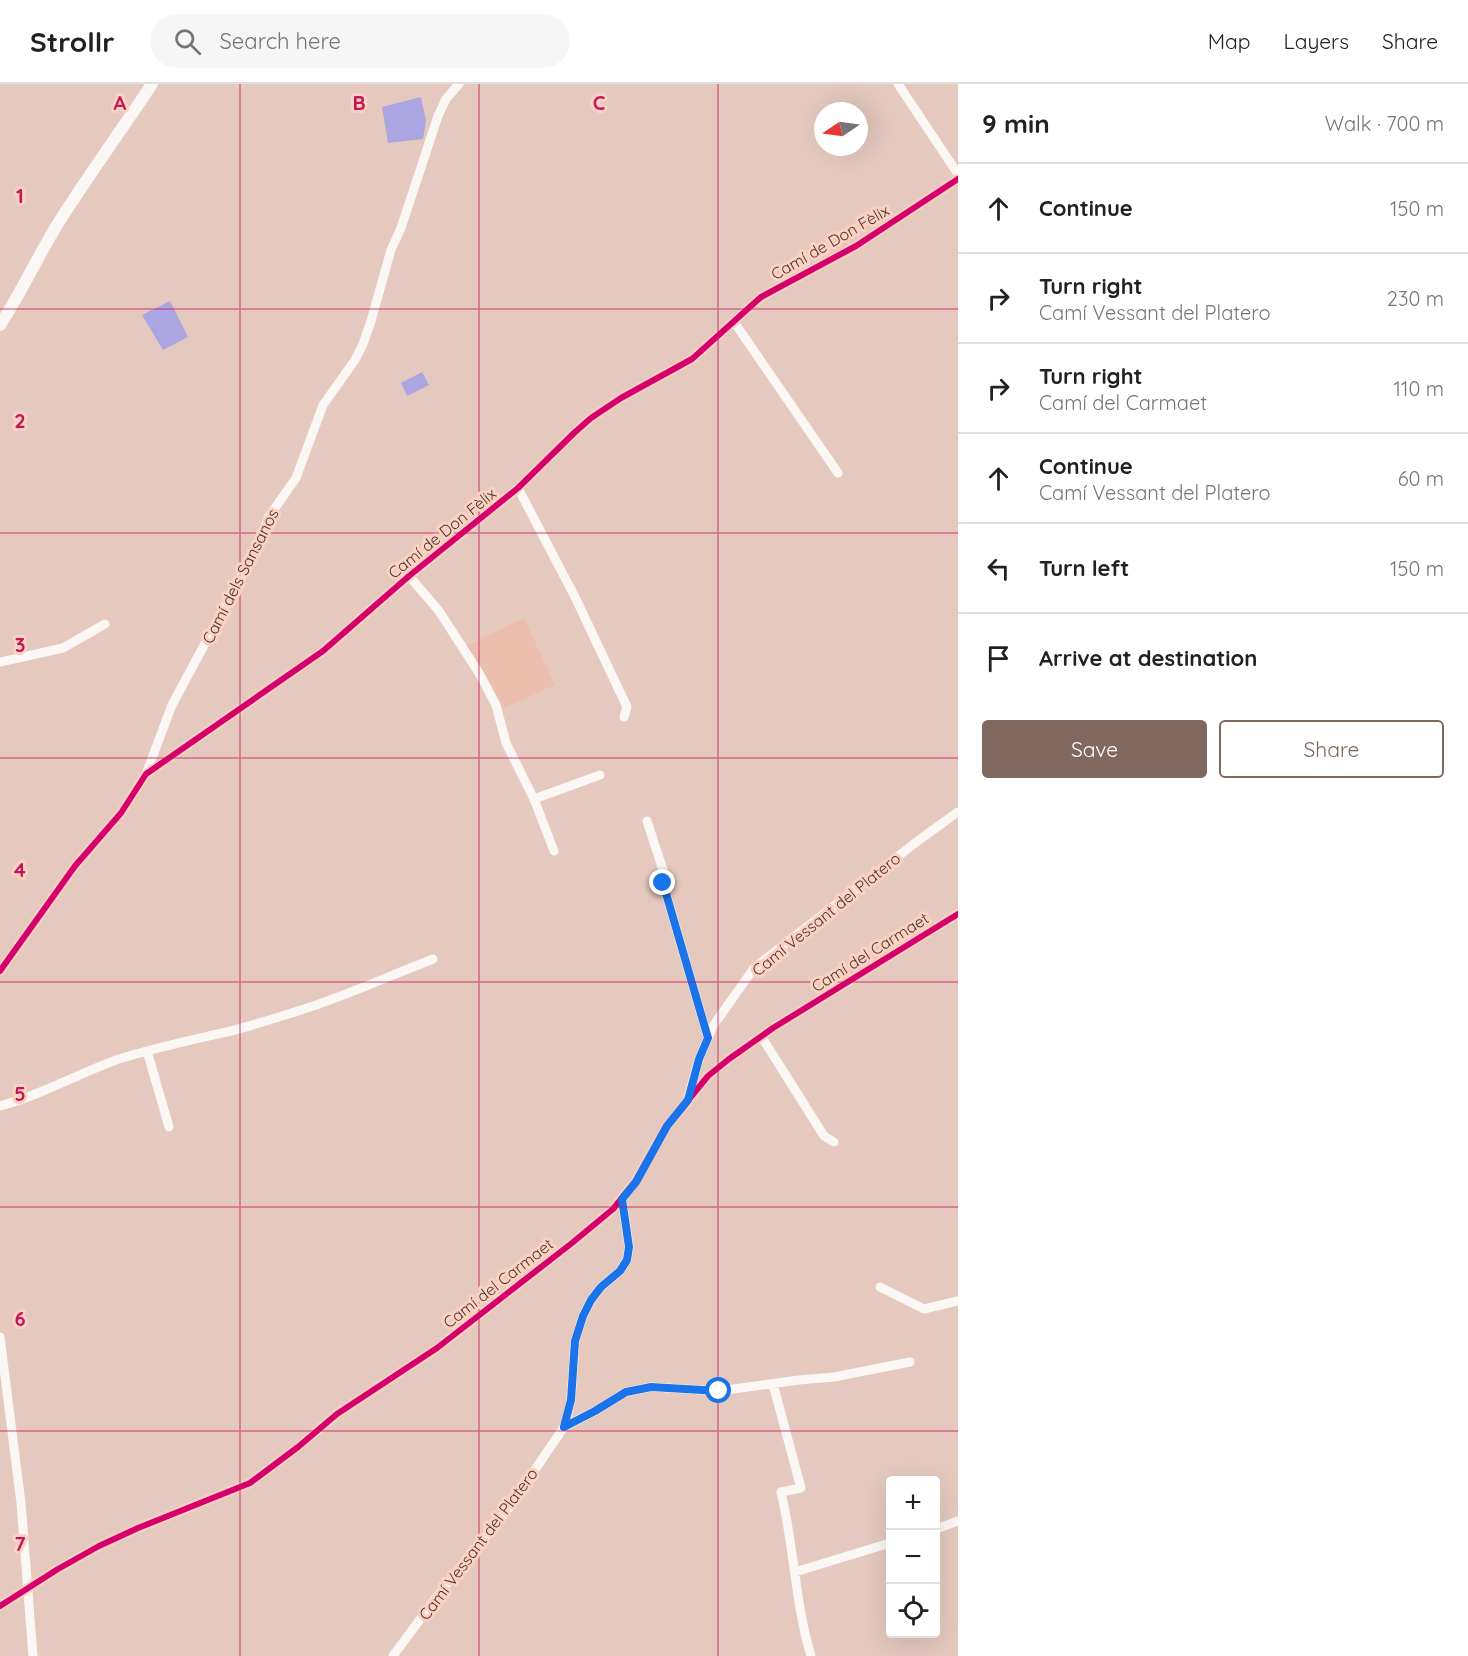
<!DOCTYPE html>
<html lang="en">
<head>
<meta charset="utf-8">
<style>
  body { margin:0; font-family:Quicksand,sans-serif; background:#f6f6f6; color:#202124 }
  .controls { position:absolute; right:18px; bottom:18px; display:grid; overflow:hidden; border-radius:6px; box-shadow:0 6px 24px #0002 }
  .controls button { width:54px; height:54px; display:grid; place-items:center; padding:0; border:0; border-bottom:2px solid #e0e0e0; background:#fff; color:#202124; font:30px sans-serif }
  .compass { position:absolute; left:814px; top:18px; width:54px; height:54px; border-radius:50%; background:#fff; box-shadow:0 6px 24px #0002; rotate:257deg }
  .stop { position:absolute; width:18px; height:18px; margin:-14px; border:4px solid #1a73e8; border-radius:50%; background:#fff }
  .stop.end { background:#1a73e8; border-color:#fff; box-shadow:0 2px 6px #0008 }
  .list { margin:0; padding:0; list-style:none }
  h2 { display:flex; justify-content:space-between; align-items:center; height:78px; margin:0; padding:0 24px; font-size:26px }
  h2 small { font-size:20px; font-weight:400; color:#757577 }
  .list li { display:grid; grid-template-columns:39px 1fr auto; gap:18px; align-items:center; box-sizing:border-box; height:90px; padding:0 24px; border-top:2px solid #e0e0e0 }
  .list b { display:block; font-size:22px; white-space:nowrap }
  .list p { margin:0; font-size:20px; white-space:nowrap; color:#757577 }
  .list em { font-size:20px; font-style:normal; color:#757577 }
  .actions { display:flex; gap:12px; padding:18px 24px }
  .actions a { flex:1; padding:14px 0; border:2px solid #80685f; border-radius:6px; text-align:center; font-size:21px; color:#80685f }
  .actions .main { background:#80685f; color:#fff }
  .icon { flex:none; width:33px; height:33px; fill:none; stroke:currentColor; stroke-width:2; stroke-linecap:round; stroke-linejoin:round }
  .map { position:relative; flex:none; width:958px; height:1572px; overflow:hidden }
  header { display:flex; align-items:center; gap:36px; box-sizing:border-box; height:84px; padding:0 30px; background:#fff; border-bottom:2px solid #e0e0e0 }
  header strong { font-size:28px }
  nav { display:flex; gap:33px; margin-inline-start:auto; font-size:21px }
  .search { width:420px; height:54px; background:#f6f6f6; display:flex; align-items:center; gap:15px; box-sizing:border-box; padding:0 21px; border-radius:33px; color:#757577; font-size:22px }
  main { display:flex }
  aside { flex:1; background:#fff }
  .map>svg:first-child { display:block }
</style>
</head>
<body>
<header>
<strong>Strollr</strong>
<div class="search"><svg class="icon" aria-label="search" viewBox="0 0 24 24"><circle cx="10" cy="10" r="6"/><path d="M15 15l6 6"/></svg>Search here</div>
<nav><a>Map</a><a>Layers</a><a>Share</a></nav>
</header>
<main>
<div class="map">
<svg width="958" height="1572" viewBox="0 0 958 1572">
  <rect width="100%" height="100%" fill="#e5c9be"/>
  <path fill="#ecbead" d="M524,534L555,601L502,625L487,594L466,562Z"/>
  <path fill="#aba5e2" d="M421,13L426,37L423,55L388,59L382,23Z
    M170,217L188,253L163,266L142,231Z
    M422,288L429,301L407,312L401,299Z"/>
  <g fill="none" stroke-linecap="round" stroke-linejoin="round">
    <path stroke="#fbf7f5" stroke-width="9" d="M898,0L958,90
      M734,238L838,389
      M518,404L576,515L627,623L624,633
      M409,492L439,527L479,589L496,621L506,659L534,715L554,767
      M0,578L63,564L105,540
      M146,690L172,621L259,459L268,434L296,394L323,321L355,276L363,260L371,237L391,166L401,144L438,32L446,15L459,0
      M534,715L600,691
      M647,737L664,789L663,799L708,954
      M0,887L75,782L121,729L146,690L323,567L409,492L518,404L574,349L591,334L621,314L692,275L761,213L856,162L958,95
      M761,952L824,1052L834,1058
      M147,967L169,1043
      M688,1014L699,975L713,942L754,884L919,756L958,728
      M0,1022C42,1011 79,989 119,975C157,963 196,955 235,946C257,940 279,933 301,926C346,912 389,892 433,875
      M880,1203L924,1225L958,1217
      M0,1253L21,1419L33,1572
      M773,1300L801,1404L781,1408C794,1462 795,1519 811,1572
      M564,1343L595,1327L626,1308L651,1303L719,1307L799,1296L834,1293L910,1278
      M936,1445L958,1437
      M795,1488L890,1459
      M0,1522L58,1485L99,1462L138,1444L250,1399L298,1363L337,1330L437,1264L572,1159L613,1125L635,1098L667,1042L708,992L729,975L773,944L958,830
      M393,1572L438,1511L509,1424L566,1340L571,1316L575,1257L583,1232L591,1216L601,1203L620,1187L627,1176L629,1163L622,1115"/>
    <path stroke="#fbf7f5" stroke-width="12" d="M0,241C21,209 37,174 57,141C87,93 121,47 152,0"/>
    <g stroke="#fcd1c1" stroke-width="10">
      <path id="cycleway" d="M0,887L75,782L121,729L146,690L323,567L409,492L518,404L574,349L591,334L621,314L692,275L761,213L856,162L958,95
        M0,1522L58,1485L99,1462L138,1444L250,1399L298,1363L337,1330L437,1264L572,1159L613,1125L635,1098L667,1042L708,992L729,975L773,944L958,830"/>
    </g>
    <use href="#cycleway" stroke="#d6006c" stroke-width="6"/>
  </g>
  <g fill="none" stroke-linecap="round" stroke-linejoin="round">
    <path stroke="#1a73e8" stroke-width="8" d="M663,799L708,954L699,975L688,1016L667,1042L636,1098L622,1115L629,1163L627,1176L620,1187L601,1203L591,1216L583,1232L575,1257L571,1316L564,1343L595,1327L626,1308L651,1303L719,1307"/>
  </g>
  <path fill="none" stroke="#c2185b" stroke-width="1.5" stroke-opacity="0.55" d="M240,0V1572M479,0V1572M718,0V1572M0,225H958M0,449H958M0,674H958M0,898H958M0,1123H958M0,1347H958"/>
  <g text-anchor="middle" stroke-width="6" stroke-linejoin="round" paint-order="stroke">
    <g font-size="16" fill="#49342c" stroke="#fcd1c1">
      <text transform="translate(830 158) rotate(-30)" y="6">Camí de Don Fèlix</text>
      <text transform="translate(442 449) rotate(-39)" y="6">Camí de Don Fèlix</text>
      <text transform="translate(240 492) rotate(-63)" y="6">Camí dels Sansanos</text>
      <text transform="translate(826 830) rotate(-39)" y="6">Camí Vessant del Platero</text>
      <text transform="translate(870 868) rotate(-32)" y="6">Camí del Carmaet</text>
      <text transform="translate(498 1199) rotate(-38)" y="6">Camí del Carmaet</text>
      <text transform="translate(478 1460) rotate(-53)" y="6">Camí Vessant del Platero</text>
    </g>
  </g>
  <g font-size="20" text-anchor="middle" font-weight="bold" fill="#c2185b" stroke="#fcd1c1" stroke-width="6" stroke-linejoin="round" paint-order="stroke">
    <text x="120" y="26">A</text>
    <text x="359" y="26">B</text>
    <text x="599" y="26">C</text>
    <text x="20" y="119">1</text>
    <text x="20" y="344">2</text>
    <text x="20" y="568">3</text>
    <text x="20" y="793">4</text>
    <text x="20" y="1017">5</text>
    <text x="20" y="1242">6</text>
    <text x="20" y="1467">7</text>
  </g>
</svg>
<div class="controls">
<button>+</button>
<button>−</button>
<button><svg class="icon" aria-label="locate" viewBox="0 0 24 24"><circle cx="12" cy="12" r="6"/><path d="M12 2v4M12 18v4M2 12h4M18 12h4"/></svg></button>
</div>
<svg class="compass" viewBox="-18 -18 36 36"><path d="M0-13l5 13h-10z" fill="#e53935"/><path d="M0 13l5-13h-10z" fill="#757577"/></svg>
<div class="stop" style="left:719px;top:1307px"></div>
<div class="stop end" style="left:663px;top:799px"></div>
</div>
<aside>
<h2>9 min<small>Walk · 700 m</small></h2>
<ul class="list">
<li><svg class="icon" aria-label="ahead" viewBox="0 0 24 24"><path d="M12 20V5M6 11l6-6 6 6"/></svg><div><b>Continue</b></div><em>150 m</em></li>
<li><svg class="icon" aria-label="right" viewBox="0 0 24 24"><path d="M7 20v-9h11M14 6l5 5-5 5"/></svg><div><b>Turn right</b><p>Camí Vessant del Platero</p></div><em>230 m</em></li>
<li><svg class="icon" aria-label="right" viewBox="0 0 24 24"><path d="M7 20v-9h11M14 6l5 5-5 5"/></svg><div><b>Turn right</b><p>Camí del Carmaet</p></div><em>110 m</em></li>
<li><svg class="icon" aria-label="ahead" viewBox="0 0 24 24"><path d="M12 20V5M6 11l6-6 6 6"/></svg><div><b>Continue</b><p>Camí Vessant del Platero</p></div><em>60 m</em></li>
<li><svg class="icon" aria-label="left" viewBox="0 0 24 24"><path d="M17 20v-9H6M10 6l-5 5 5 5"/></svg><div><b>Turn left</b></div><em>150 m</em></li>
<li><svg class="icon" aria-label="arrive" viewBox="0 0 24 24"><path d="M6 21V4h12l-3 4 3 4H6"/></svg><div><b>Arrive at destination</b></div></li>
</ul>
<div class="actions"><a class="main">Save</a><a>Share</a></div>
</aside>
</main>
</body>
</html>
